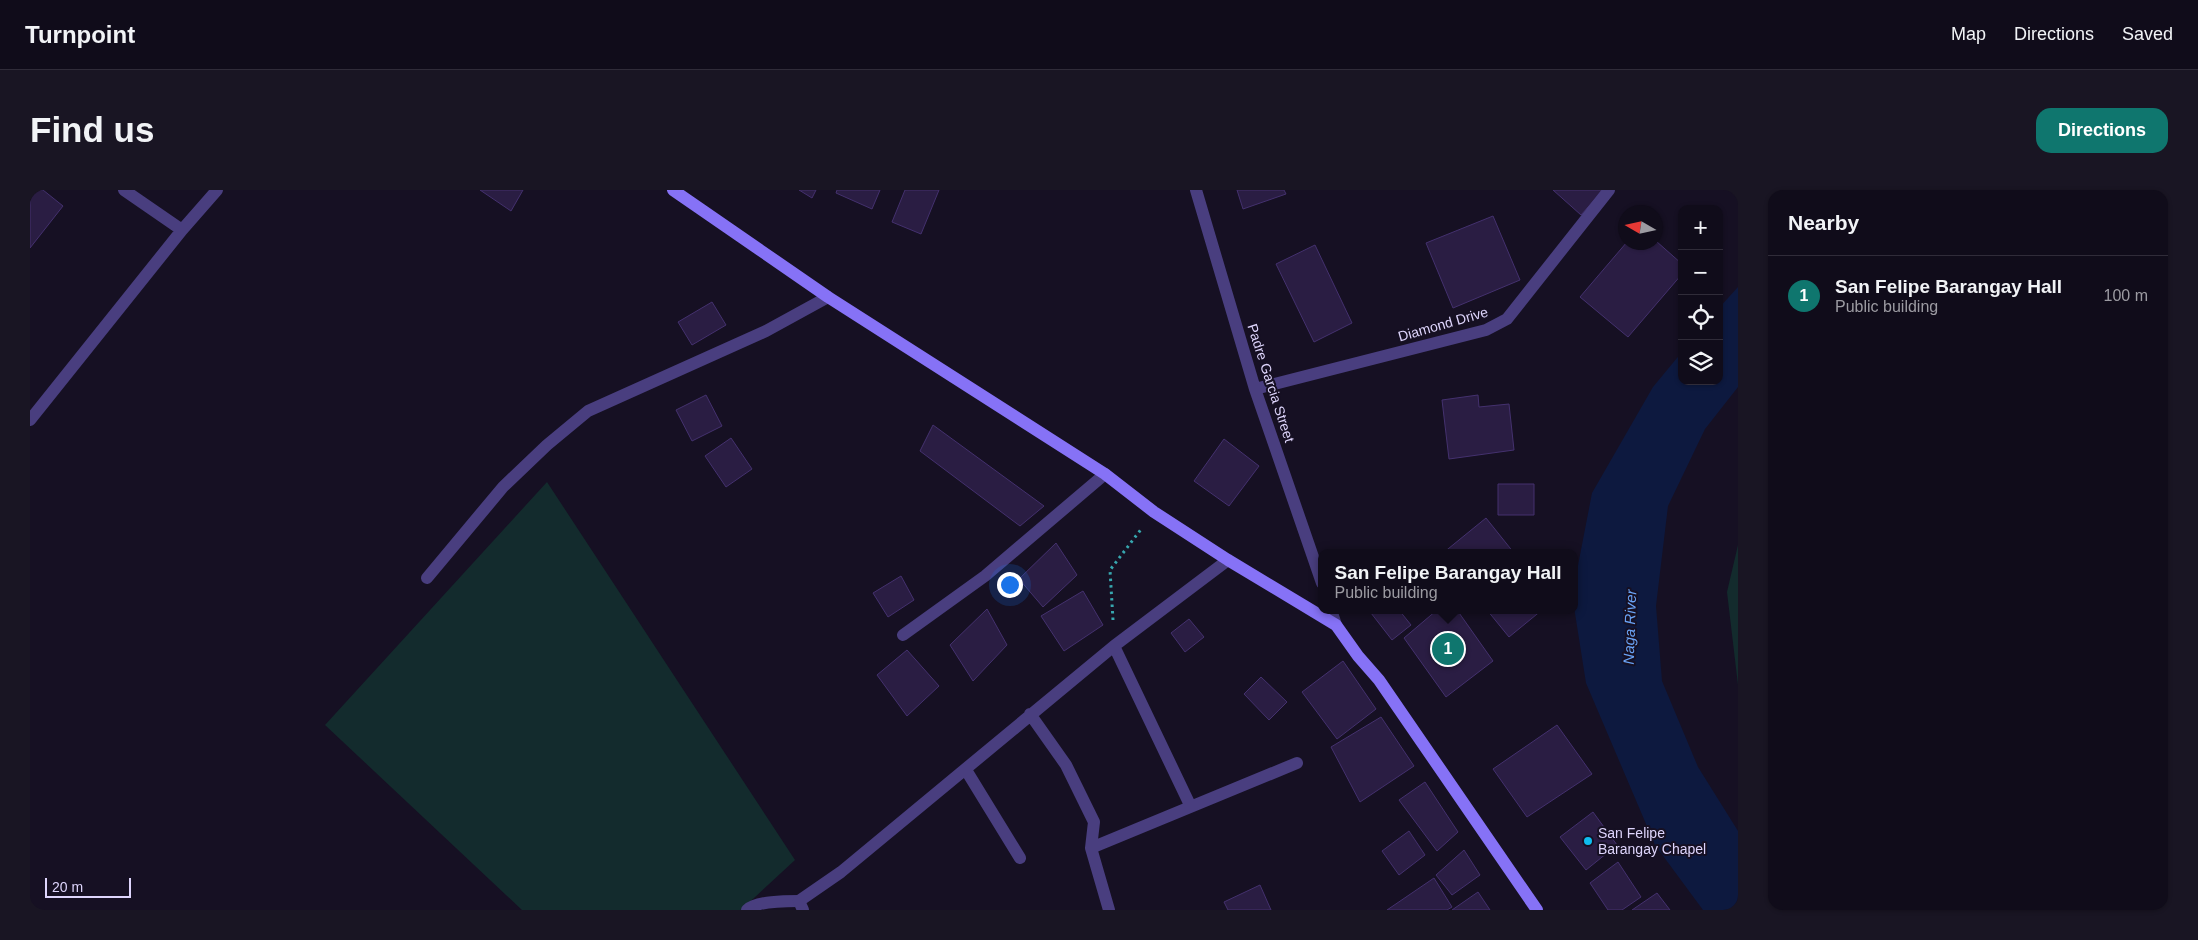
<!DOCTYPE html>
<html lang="en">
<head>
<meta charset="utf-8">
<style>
  body { margin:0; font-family:Arial,sans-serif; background:#191523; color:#f1f3f6 }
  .controls { position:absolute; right:15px; top:15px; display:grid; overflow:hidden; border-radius:10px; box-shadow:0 1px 4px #0004 }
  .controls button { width:45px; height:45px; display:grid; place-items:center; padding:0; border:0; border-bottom:1px solid #302c39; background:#100c1a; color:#f1f3f6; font:25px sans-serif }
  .compass { position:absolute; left:1588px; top:15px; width:45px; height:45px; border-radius:50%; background:#100c1a; box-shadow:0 1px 4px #0004; rotate:279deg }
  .scale { position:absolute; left:15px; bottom:12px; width:86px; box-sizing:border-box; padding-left:5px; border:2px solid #ded5fc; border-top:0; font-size:14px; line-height:18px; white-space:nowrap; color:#ded5fc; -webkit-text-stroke:4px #161023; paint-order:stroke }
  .you { position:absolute; left:979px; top:394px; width:18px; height:18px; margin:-12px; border:4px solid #fff; border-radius:50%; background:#1a73e8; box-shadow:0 0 0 8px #1a73e833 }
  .badge { display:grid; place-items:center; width:32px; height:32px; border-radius:50%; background:#0f766e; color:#fff; font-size:16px; font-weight:700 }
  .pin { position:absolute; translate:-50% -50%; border:2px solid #fff; box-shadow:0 1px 5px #0006 }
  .popup { position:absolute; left:1288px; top:359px; width:260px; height:65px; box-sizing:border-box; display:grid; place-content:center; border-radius:10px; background:#100c1a; filter:drop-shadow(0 1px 4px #0005); font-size:16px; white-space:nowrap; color:#9c9ba2 }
  .popup b { font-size:19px; color:#f1f3f6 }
  .popup::after { content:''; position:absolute; left:50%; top:100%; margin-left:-10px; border:10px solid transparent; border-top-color:#100c1a }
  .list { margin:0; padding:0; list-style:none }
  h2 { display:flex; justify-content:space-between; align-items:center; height:65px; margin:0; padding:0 20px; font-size:21px }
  h2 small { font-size:16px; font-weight:400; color:#9c9ba2 }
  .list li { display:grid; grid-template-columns:32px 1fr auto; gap:15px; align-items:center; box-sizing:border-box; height:80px; padding:0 20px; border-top:1px solid #302c39 }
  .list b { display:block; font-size:19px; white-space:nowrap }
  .list p { margin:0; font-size:16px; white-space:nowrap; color:#9c9ba2 }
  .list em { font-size:16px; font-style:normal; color:#9c9ba2 }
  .icon { flex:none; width:28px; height:28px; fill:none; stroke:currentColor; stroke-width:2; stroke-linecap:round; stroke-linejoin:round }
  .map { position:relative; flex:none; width:1708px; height:720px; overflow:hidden; border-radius:15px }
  header { display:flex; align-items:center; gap:30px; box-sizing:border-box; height:70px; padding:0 25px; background:#100c1a; border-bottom:1px solid #302c39 }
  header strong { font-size:24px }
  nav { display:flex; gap:28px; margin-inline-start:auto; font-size:18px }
  .intro { display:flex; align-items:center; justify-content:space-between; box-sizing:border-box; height:120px; padding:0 30px }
  h1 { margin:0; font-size:35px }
  .button { padding:12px 22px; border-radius:15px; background:#0f766e; color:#fff; font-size:18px; font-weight:700 }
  main { display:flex; gap:30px; padding:0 30px }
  aside { flex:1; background:#100c1a; border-radius:15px; box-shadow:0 1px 4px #0004 }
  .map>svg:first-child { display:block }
</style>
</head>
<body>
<header>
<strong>Turnpoint</strong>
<nav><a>Map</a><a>Directions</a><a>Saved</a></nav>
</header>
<div class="intro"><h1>Find us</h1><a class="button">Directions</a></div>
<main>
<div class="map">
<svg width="1708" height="720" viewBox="0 0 1708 720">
  <rect width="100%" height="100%" fill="#161023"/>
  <path fill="#132b2d" d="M517,292L765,670L711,720H492L295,535Z
    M1708,355V495L1697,402Z"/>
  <path fill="#0d193f" d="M1708,97V197L1675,239L1638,316L1626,416L1632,491L1668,577L1708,641V720H1673L1625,655L1556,493L1544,417V396L1562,303L1623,197L1652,162V191H1689V118Z"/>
  <path fill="#2a1d43" stroke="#44316e" d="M0,0H13L33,16L0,58Z
    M450,0H493L481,21Z
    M769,0H786L782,8Z
    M807,0H850L842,19L806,3Z
    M875,0H909L891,44L862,32Z
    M1207,0H1254L1256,4L1213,19Z
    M1523,0H1573L1551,25Z
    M1463,26L1490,90L1423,118L1396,53Z
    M1626,51L1652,74V84L1598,147L1550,107L1597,52Z
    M1285,55L1322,133L1284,152L1246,74Z
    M682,112L696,135L662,155L648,132Z
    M676,205L692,236L662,251L646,220Z
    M1448,205L1449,217L1479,214L1484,260L1419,269L1412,210Z
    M903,235L1014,316L990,336L890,261Z
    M701,248L722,279L696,297L675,266Z
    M1194,249L1229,276L1199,316L1164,291Z
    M1468,294H1504V325H1468Z
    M1456,328L1484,363H1413Z
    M1026,353L1047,385L1013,417L989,389Z
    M871,386L884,410L858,427L843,403Z
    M1053,401L1073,435L1034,461L1011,426Z
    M957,419L977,455L943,491L920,455Z
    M1345,420H1369L1381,435L1362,450L1341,423Z
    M1407,420H1427L1463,471L1416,507L1374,448Z
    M1457,420H1512L1479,447Z
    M1159,429L1174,447L1155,462L1141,443Z
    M877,460L909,496L877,526L847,485Z
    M1313,471L1346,519L1307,549L1272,502Z
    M1231,487L1257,512L1239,530L1214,504Z
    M1351,527L1384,576L1330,612L1301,557Z
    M1527,535L1562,584L1497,627L1463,579Z
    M1395,592L1428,642L1407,661L1369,610Z
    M1563,622L1587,655L1556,680L1530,647Z
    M1379,641L1395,665L1369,685L1352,661Z
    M1434,660L1450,685L1422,705L1406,685Z
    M1588,672L1611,707L1592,720H1578L1560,693Z
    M1404,688L1422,717L1417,720H1357Z
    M1230,695L1241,720H1198L1194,712Z
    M1448,702L1460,720H1422Z
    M1627,703L1640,720H1602Z"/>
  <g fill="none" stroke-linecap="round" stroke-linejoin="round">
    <path stroke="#37a7af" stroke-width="3" stroke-dasharray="2.5 4" stroke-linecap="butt" d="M1083,430L1080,380L1112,338"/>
    <path stroke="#493e7f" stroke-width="12" d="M717,720C726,711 756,711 769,711"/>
    <path stroke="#493e7f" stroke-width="12" d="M94,0L152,40
      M1166,0L1225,199L1292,393
      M1225,199L1456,140L1477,129L1579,0
      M0,230L152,40L187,0
      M397,388L473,297L517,255L558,221L736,141L798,107
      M1301,420L1306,435
      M873,445L955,386L1075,284
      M1084,456L1160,615
      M1000,524L1036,575L1064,632L1061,658L1079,720
      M936,580L990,668
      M1061,658L1267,573
      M773,720L769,711L811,682L1084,456L1198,370"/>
    <path stroke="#8672f6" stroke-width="12" d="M643,0L798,107L1075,284L1124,322L1198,370L1306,435L1328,466L1349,490L1507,720"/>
  </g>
  <circle fill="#0fbcee" stroke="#161023" stroke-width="2" cx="1558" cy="651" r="5"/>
  <g text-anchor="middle" stroke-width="4" stroke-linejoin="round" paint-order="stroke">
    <g font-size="14" fill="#ded5fc" stroke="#161023">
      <text transform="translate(1413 134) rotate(-16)" y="5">Diamond Drive</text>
      <text transform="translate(1241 193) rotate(72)" y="5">Padre Garcia Street</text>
    </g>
    <g font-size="14" fill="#ded5fc" stroke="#161023" text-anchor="start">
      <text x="1568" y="648">San Felipe<tspan x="1568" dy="16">Barangay Chapel</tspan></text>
    </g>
    <g font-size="15" font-style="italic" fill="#6aa3f6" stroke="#161023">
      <text transform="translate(1600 437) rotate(-88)" y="5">Naga River</text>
    </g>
  </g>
</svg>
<div class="controls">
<button>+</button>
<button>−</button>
<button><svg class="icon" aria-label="locate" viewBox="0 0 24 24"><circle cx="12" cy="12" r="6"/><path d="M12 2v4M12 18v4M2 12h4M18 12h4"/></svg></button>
<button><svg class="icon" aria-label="layers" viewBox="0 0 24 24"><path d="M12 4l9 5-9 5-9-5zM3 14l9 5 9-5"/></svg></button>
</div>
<svg class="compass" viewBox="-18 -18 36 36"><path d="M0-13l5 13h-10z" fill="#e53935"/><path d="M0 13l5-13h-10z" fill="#9c9ba2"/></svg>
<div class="scale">20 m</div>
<div class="you"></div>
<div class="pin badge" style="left:1418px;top:459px">1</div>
<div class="popup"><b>San Felipe Barangay Hall</b>Public building</div>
</div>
<aside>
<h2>Nearby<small></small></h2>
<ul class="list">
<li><span class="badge">1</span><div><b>San Felipe Barangay Hall</b><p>Public building</p></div><em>100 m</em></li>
</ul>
</aside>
</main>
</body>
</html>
